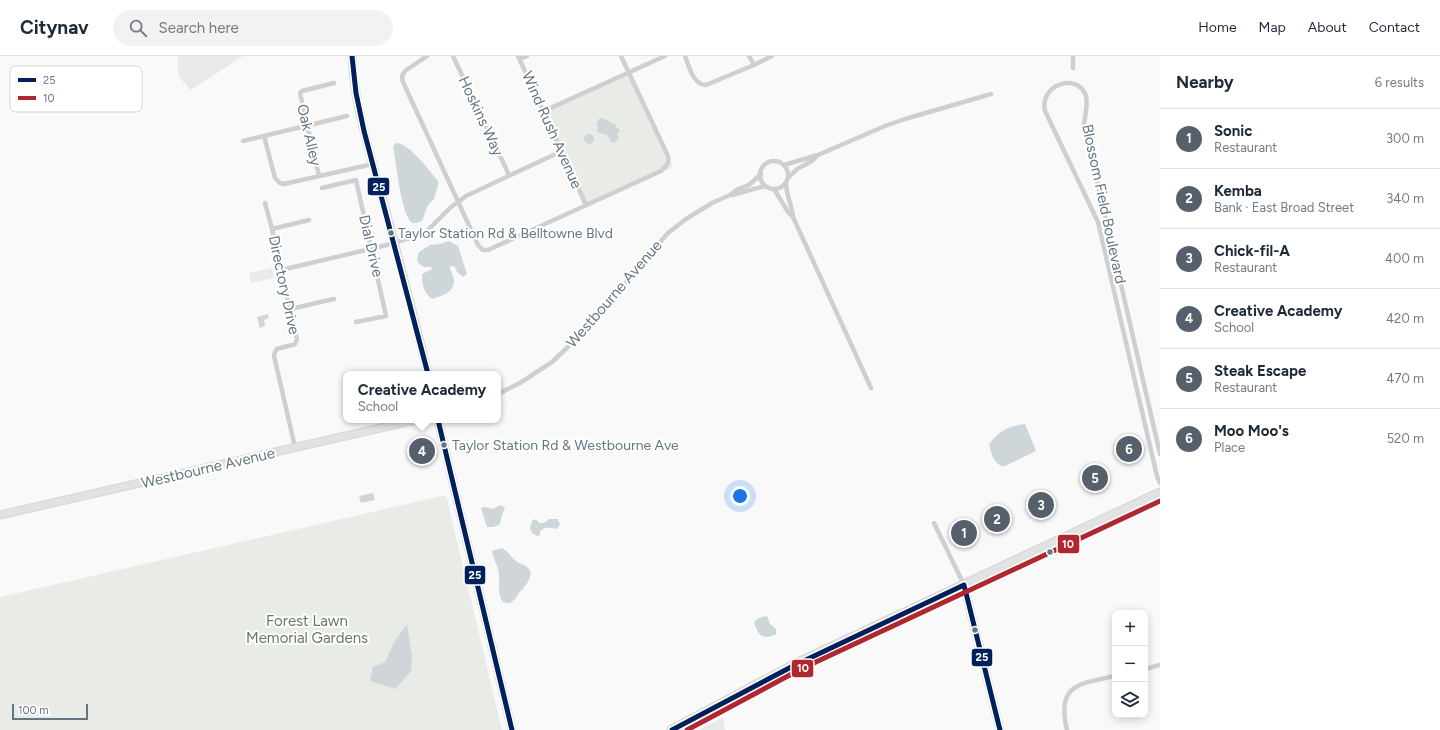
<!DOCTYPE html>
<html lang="en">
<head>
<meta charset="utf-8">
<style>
  body { margin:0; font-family:Figtree,sans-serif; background:#f2f2f3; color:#1f2937 }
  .controls { position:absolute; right:12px; bottom:12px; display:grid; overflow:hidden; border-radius:8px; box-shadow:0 2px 10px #0003 }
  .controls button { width:36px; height:36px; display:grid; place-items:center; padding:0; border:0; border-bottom:1px solid #e0e1e3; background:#fff; color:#1f2937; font:20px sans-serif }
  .scale { position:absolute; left:12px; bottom:10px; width:76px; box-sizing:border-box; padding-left:4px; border:2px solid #657683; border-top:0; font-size:11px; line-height:14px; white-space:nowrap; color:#657683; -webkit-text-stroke:3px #fff; paint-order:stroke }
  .you { position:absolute; left:740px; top:440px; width:14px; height:14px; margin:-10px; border:3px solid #fff; border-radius:50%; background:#1a73e8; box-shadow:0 0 0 6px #1a73e833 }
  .badge { display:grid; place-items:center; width:26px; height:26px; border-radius:50%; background:#56606c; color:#fff; font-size:13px; font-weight:700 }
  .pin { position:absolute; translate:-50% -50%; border:2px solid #fff; box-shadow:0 1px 4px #0006 }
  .popup { position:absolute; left:343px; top:315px; width:158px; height:52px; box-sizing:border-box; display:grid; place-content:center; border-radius:8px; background:#fff; filter:drop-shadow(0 1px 3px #0005); font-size:13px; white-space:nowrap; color:#747a83 }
  .popup b { font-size:15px; color:#1f2937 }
  .popup::after { content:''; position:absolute; left:50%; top:100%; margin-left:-8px; border:8px solid transparent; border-top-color:#fff }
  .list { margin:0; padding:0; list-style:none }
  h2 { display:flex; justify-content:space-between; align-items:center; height:52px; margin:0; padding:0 16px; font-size:17px }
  h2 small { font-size:13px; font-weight:400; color:#747a83 }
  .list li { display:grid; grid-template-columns:26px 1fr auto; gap:12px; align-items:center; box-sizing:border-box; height:60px; padding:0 16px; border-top:1px solid #e0e1e3 }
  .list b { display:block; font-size:15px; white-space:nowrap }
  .list p { margin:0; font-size:13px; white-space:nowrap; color:#747a83 }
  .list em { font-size:13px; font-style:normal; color:#747a83 }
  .icon { flex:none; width:22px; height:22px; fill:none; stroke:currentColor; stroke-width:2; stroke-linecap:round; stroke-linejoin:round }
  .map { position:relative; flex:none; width:1160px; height:674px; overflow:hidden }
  header { display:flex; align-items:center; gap:24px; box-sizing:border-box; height:56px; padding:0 20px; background:#fff; border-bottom:1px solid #e0e1e3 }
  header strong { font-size:19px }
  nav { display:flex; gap:22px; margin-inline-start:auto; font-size:14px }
  .search { width:280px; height:36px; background:#f2f2f3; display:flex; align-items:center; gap:10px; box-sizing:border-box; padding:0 14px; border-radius:22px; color:#747a83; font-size:15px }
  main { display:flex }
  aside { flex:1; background:#fff }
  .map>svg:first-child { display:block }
</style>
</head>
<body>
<header>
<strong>Citynav</strong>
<div class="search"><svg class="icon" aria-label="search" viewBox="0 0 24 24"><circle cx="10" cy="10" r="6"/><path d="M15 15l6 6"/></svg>Search here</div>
<nav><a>Home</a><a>Map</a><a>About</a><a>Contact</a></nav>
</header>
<main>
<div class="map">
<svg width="1160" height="674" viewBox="0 0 1160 674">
  <rect width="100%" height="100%" fill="#f9f9f9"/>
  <path fill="#e8e9e9" d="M178,0H243L191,34L178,20Z
    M723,661L725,674H699Z"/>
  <path fill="#e8ebe6" d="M628,17L673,111L586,149L544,55Z
    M272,212L274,222L251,227L249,217Z
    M446,439L502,674H0V541Z"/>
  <path fill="#ced6d9" d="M602,62L609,65L613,68L616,69V72L619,73L620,75L617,78L619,82L617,85L613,87L611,86L607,79L597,76L598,71L596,67L599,63Z
    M584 83a5 5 0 1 1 10 0a5 5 0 1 1-10 0Z
    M396,87C410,87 430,116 439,126L434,143L428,149L422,165L417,167H412C401,159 396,105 393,90Z
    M449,185L458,190L467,218L463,221L457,216L455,211L451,210L450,212C451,216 454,222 454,225C454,237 441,240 432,243C423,236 422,228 422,218L432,213L431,211H424L419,208L417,203L419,196L430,189L440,188Z
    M268,258L269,262L264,264L265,270L260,272L257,261Z
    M1025,368L1036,395L1005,410H1001C993,405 991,397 989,388C1001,374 1006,371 1025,368Z
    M373,437L375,444L361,447L359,440Z
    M501,449L505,452L502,459L500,468L493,471H487L481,452L485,451L492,453Z
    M536,463L539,467H544L549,463H558L560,469L556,473C551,472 544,470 540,476V479L537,480L532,477L530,472L532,465Z
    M502,492C508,495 511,501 516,505C519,508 524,508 527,511C536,517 526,529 521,535H520C516,542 512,550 503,546C495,534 502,522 497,510C495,505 493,500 492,495Z
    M767,560L770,568L776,573V578C767,583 759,582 756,571C755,570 754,567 755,565C757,562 764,561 767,560Z
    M407,568L412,601L411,615L395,633L370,625L373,611L385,606L395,585Z"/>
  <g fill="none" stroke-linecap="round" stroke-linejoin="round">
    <g stroke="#d5d6d7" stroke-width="9">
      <path id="secondary" d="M352,0C354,50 371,100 384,148C399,204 414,261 428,318
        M438,364L512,674
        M0,459L415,364
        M964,529L1000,674"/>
    </g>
    <g stroke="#d5d6d6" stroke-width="11">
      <path id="highway" d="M672,674L798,607L1160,437"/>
    </g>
    <path stroke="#cecfd0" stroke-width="4.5" d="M427,0L405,15L402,20L403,26L478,189L483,194H488L661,115C666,111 670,107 668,100L621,0
      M453,0L509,119
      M518,0L586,149
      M685,0C689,10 693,29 706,29L754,9L772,0
      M749,0L754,9
      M520,3L527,0
      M1073,12V0
      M544,55L665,0
      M264,80L275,122L280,127L284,128L373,108
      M243,85L347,60
      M818,99L885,70L905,63L991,38
      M760 119a14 14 0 1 1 28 0a14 14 0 1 1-28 0Z
      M784,109L818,99L812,105L797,113L788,122
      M319,120L300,37L302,35L334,27
      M322,132L356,124L386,260L356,266
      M774,133L788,156L793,161C792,149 786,139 786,127
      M732,139L765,130
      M265,147L272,173L297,283L295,288L277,293L275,296L274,300L295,391
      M793,161L871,332
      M272,173L309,164
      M281,214L383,190L416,180L428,174L451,151L466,140L562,95
      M290,253L334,243
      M498,338L520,327L552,306L571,288L587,272L668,177L686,163L712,147L730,139L738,133L749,129L761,118
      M1160,398L1084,68C1085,60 1088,49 1086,40C1078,16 1039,28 1045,55L1098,166L1157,420L1160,427
      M934,467L964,529
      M1145,613L1160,609
      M1067,674C1056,628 1079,628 1115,620"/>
    <use href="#secondary" stroke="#e1e2e2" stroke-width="7"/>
    <use href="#highway" stroke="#e1e2e2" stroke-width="9"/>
    <g stroke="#fff" stroke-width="8">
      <path id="bus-1" d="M352,0L356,37L364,75L428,318
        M438,364L512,674
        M964,529L1000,674
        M672,674L793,610L964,529"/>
    </g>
    <g stroke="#fff" stroke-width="8">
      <path id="bus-2" d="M687,674L801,613L1160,445"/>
    </g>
    <use href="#bus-1" stroke="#00205b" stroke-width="5"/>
    <use href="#bus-2" stroke="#af272f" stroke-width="5"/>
  </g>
  <g fill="#657683" stroke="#fff" stroke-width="1.5">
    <circle cx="391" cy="177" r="3.5"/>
    <circle cx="444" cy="389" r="3.5"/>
    <circle cx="1050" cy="496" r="3.5"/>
    <circle cx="975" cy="574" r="3.5"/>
  </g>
  <g text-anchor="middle" stroke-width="4" stroke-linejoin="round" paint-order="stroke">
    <g font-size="14" fill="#657683" stroke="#fff" text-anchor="start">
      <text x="398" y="182">Taylor Station Rd &amp; Belltowne Blvd</text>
      <text x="452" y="394">Taylor Station Rd &amp; Westbourne Ave</text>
    </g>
    <g font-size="15" fill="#657683" stroke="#fff">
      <text transform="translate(481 60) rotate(65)" y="5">Hoskins Way</text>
      <text transform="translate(552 74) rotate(66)" y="5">Wind Rush Avenue</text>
      <text transform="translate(309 79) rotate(77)" y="5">Oak Alley</text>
      <text transform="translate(1104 148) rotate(78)" y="5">Blossom Field Boulevard</text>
      <text transform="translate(371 190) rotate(77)" y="5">Dial Drive</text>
      <text transform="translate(284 229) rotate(78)" y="5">Directory Drive</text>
      <text transform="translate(614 238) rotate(-49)" y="5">Westbourne Avenue</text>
      <text transform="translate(208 412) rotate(-13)" y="5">Westbourne Avenue</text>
    </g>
    <g font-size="15" fill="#687a64" stroke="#fff">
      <text x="307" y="570">Forest Lawn<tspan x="307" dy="17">Memorial Gardens</tspan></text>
    </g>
  </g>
  <rect x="10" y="10" width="132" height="46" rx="6" fill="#fff" stroke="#d1d6da" stroke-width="1"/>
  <rect x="18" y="22" width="18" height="4" fill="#00205b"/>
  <rect x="18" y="40" width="18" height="4" fill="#af272f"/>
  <g font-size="11" fill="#657683">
    <text x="43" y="28">25</text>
    <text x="43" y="46">10</text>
  </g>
  <g stroke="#fff" stroke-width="1.5">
    <rect x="367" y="121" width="23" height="19" rx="4" fill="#00205b"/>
    <rect x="1057" y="478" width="23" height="20" rx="4" fill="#af272f"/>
    <rect x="464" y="509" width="22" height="20" rx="4" fill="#00205b"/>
    <rect x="971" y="592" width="22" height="19" rx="4" fill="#00205b"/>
    <rect x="791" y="603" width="23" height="19" rx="4" fill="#af272f"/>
  </g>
  <g font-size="11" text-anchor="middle" font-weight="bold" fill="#fff">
    <text x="379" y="135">25</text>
    <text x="1068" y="492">10</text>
    <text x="475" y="523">25</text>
    <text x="982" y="605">25</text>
    <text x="803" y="616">10</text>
  </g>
</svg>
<div class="controls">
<button>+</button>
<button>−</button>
<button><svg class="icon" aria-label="layers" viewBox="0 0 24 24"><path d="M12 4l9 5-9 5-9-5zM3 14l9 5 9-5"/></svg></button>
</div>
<div class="scale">100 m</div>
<div class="you"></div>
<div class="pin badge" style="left:964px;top:477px">1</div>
<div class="pin badge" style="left:997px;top:463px">2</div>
<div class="pin badge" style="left:1041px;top:449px">3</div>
<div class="pin badge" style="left:422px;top:395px">4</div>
<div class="popup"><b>Creative Academy</b>School</div>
<div class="pin badge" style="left:1095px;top:422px">5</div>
<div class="pin badge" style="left:1129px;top:393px">6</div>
</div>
<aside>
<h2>Nearby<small>6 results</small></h2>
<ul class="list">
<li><span class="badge">1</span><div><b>Sonic</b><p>Restaurant</p></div><em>300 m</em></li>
<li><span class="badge">2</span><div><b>Kemba</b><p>Bank · East Broad Street</p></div><em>340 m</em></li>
<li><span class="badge">3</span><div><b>Chick-fil-A</b><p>Restaurant</p></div><em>400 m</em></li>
<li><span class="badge">4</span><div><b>Creative Academy</b><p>School</p></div><em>420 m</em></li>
<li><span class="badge">5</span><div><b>Steak Escape</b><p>Restaurant</p></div><em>470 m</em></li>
<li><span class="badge">6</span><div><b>Moo Moo's</b><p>Place</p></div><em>520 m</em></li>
</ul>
</aside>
</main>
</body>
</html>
